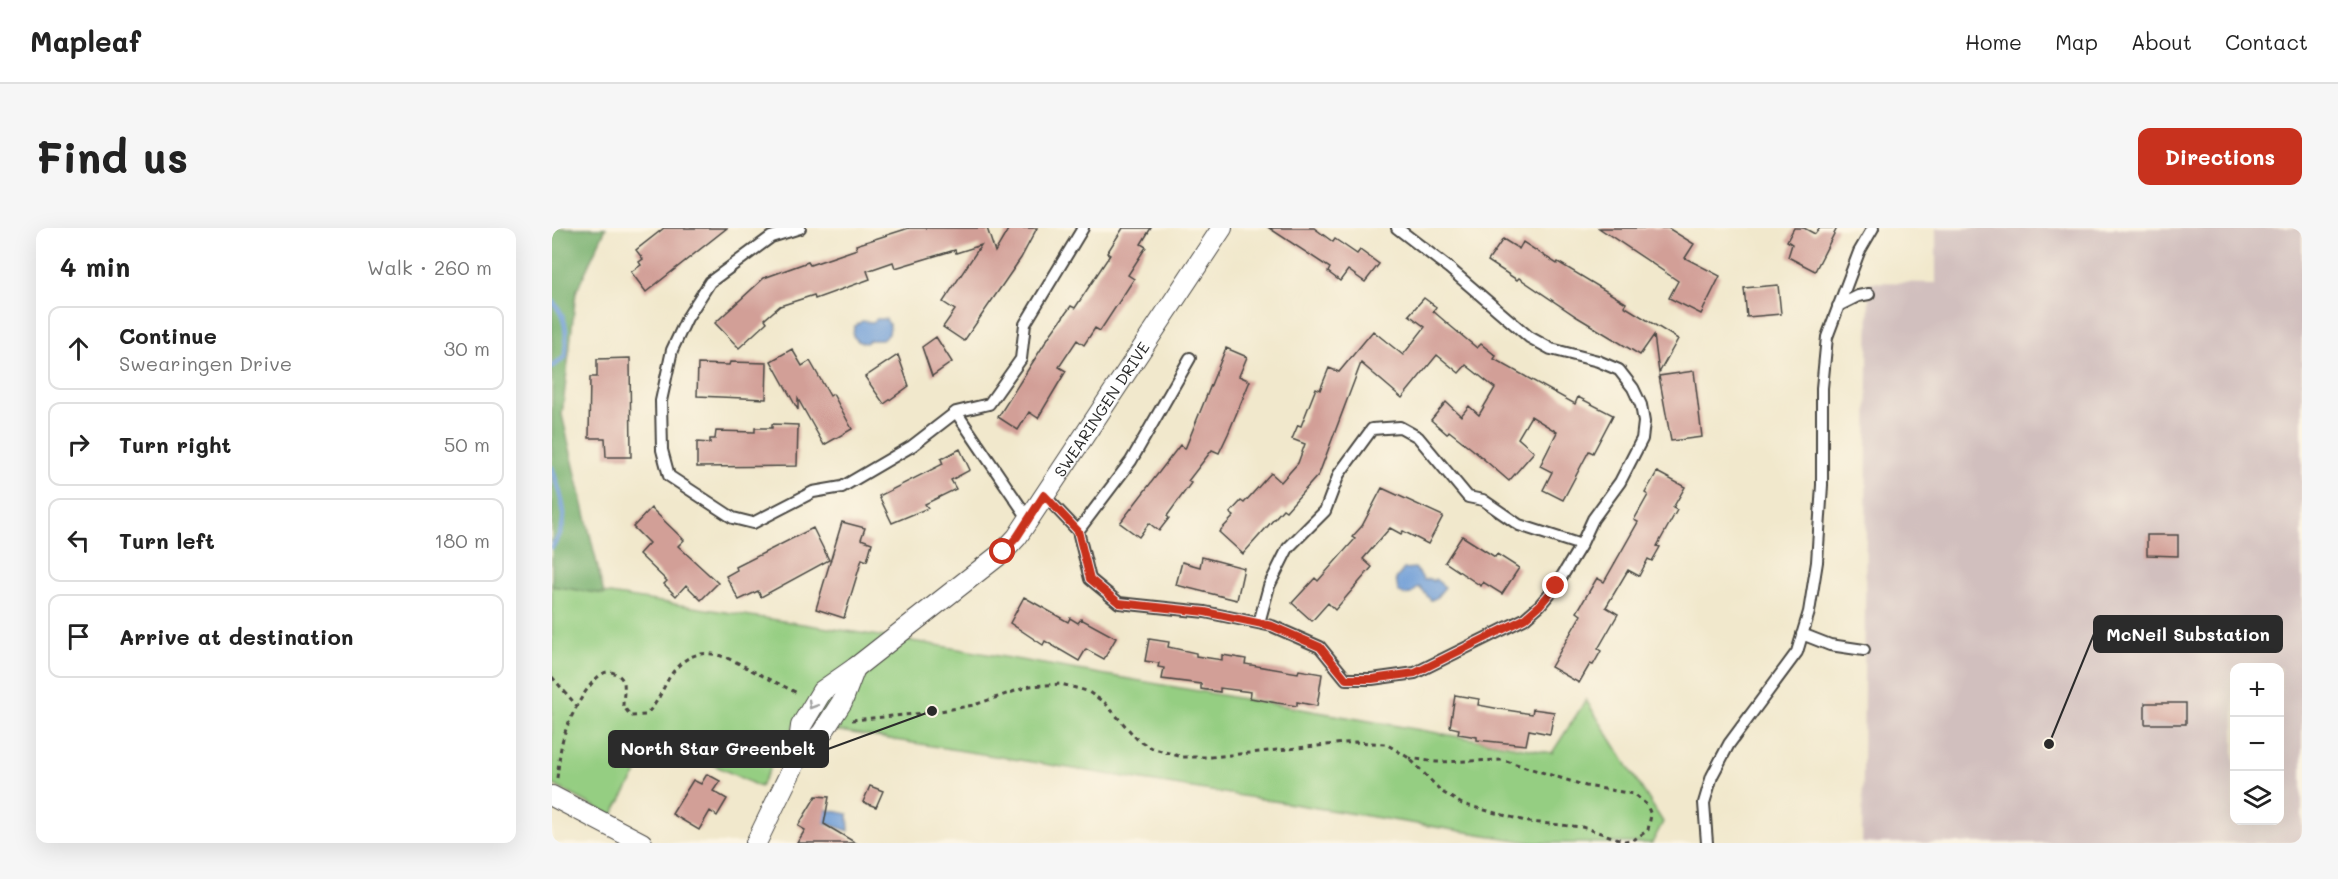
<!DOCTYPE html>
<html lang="en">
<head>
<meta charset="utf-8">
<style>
  body { margin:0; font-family:Mali,sans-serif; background:#f6f6f6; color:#222 }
  .controls { position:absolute; right:18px; bottom:18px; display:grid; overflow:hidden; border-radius:12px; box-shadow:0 6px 24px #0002 }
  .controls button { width:54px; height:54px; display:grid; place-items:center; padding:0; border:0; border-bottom:2px solid #e0e0e0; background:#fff; color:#222; font:30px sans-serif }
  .stop { position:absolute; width:18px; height:18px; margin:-14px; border:4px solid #c8321e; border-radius:50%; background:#fff }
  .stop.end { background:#c8321e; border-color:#fff; box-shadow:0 2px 6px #0008 }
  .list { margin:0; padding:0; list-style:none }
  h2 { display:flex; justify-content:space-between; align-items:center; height:78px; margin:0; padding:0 24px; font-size:26px }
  h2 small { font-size:20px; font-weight:400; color:#767676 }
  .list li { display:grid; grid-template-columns:39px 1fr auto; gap:18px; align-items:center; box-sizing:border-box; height:84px; margin:0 12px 12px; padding:0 12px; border:2px solid #e0e0e0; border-radius:12px }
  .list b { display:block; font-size:22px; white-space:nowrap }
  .list p { margin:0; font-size:20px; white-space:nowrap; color:#767676 }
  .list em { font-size:20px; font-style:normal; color:#767676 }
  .icon { flex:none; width:33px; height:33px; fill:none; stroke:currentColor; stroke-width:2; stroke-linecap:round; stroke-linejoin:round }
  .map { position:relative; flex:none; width:1750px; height:615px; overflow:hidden; border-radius:12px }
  header { display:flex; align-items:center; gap:36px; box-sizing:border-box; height:84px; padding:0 30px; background:#fff; border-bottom:2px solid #e0e0e0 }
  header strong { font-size:28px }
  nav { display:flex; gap:33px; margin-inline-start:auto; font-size:21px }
  .intro { display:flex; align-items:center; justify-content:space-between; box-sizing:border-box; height:144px; padding:0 36px }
  h1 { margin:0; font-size:42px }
  .button { padding:15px 27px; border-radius:12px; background:#c8321e; color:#fff; font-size:21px; font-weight:700 }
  main { display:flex; gap:36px; padding:0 36px }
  aside { flex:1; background:#fff; border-radius:12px; box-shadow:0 6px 24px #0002 }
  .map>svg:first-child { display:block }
</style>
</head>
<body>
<header>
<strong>Mapleaf</strong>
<nav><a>Home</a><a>Map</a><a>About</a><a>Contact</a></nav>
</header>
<div class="intro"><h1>Find us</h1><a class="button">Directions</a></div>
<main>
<aside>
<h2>4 min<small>Walk · 260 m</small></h2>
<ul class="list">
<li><svg class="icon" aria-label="ahead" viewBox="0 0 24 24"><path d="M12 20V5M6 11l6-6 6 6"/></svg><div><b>Continue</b><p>Swearingen Drive</p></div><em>30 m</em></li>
<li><svg class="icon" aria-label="right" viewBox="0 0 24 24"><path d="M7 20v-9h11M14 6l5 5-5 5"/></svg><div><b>Turn right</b></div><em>50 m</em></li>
<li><svg class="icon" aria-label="left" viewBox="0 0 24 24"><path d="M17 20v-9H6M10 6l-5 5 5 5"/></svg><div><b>Turn left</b></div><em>180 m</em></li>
<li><svg class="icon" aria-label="arrive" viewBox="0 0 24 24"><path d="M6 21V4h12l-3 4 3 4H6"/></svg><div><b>Arrive at destination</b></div></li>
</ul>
</aside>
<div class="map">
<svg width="1750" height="615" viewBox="0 0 1750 615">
  <rect width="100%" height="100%" fill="#fcf5e5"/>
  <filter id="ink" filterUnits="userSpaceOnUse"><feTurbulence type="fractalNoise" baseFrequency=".0167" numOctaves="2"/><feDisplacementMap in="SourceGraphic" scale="12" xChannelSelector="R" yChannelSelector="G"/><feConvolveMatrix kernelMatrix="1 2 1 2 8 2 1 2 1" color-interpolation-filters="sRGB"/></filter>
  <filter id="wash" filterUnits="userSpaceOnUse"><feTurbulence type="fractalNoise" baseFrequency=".008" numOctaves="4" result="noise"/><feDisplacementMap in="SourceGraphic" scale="24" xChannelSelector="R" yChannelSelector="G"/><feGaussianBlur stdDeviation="1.35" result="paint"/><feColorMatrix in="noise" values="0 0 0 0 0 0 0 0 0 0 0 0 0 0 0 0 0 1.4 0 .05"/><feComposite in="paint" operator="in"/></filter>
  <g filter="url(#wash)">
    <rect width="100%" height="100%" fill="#f1e8cc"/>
    <path fill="#d1bfbe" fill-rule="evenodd" d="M1384,0H1750V615H1310L1317,54L1384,55ZM1682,440H1728V592H1682Z"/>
    <path fill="#95ce82" stroke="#607c56" stroke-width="1.5" d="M0,357L372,415L1000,525L1034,472L1111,594L1100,615H983L287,503L244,494L208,559L105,510L60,588L0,556Z"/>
    <path fill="#78b170" stroke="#526e4e" stroke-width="1.5" d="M0,0H54L24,64L10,187L52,366L0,358Z"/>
    <path fill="#6e9dd7" stroke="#4c6481" stroke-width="1.5" d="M325,91H334L338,98L337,106L330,112H318L314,115L307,114L301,108L302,99L310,93L321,94Z
      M863,340L872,352L878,351L881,353L883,351L893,359L884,370L879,372L867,359L859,366L852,367L846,363L844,351L852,341Z
      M272,581L296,586L297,603L270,594Z"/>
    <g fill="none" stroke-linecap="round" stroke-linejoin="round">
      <path stroke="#6e9dd7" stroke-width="5" d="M0,73C16,89 15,107 13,129L0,139
        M0,240C9,271 21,291 0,319"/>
    </g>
    <g id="blocks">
      <path fill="#d29f97" d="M112,0H175L94,64L79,44L89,37L87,34L91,31L84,22Z
        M357,0H435L443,24L457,0H485L469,30L412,113L391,99L403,82L391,74L429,17L404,25L403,22L343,40L341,34L315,43L318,51L263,71L262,67L228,78L213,91L215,94L187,120L163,95L212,50L256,34L258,37L305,21L304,17Z
        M571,0H599L589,16L594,19L576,47L582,51L548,103L543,100L532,117L525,112L507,139L514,143L486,190L477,184L466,202L446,189L498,107L519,78L523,80L558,27L555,25Z
        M717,0H762L781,14L783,11L805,26L808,22L827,36L813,54L796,42L788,53L776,44L778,40Z
        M1047,0H1116L1142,16L1133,30L1168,48L1149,86L1117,70L1126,53Z
        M1242,0H1252L1263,6L1268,0H1285L1263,43L1236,29L1240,16L1235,13Z
        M951,11L967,21L971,14L1005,36L1006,34L1074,75L1072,78L1126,111L1107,145L1102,107L1088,127L1025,89L967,50L965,52L936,33Z
        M1226,57L1229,86L1195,89L1192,60Z
        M872,70L884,79L881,83L896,96L925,120L929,116L944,128L942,131L1023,176L1026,169L1061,187L1041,225L1037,223L1011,272L991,262L1000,244L988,238L1005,204L979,188L966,210L982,224L957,253L920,221L897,203L895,206L879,192L894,174L909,188L917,178L927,187L943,160L914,137L907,145L885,127L850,170L809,135L767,246L734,283L731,281L691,326L667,304L682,288L678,285L689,273L692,275L719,245L729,254L746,235L753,216L740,211L746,197L749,198L764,160L768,162L777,140L787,144L821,103L851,127L873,99L857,87Z
        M384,109L400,134L380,148L370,119Z
        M674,120L695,129L687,148L698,153L676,206L667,225L660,222L636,253L639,255L615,288L617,290L607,303L597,295L587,309L568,295L628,217L633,221Z
        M240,121L250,138L258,133L278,168L281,166L300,201L272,217L246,171V182L219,133Z
        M346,127L357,158L332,176L313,149Z
        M78,130L79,229H54L53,210H37L38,149H45V131Z
        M178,134L215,135L214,171L145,168L146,136L177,137Z
        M1142,143L1150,209L1119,213L1107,148Z
        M220,196L246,197L245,238L145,239V214L158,215V211H163L164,203L203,204V200H220Z
        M408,221L418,242L399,252L404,261L373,276L376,280L340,295L327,268L391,236L389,231Z
        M1105,244L1133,259L1121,280L1125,282L1105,318L1108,319L1100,333L1096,331L1087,348L1076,342L1054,379L1066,386L1046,421L1049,423L1041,437L1038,436L1027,455L999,439L1029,387L1025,384L1045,350L1052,354L1086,294L1082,292L1096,267L1093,265Z
        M830,260L891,288L876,316L851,303L849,306L838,300L811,331L820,339L783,382L776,375L760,393L740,375L763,350L766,353L803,311L800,309L810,298Z
        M99,280L132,312L126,318L166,355L149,372L134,357L124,368L112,356L115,353L87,326L97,315L81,299Z
        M290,294L313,300L309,311L320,315L315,333L310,331L292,390L264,381Z
        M261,300L277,332L209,369L206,363L187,372L174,348L185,342L184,339Z
        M1595,307H1626V328L1595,327Z
        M910,308L943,329L945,326L967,340L950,366L931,354L929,358L893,334Z
        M650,329L692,340L685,372L624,357L630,334L648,339Z
        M472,369L516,394L518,390L526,395L529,391L564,410L552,431L534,421L527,433L493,413L491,417L458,395Z
        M597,411L617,414L616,419L644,425V428L670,432V427L694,431L693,436L746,445L747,442L770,446L765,478L745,474V478L725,475L698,470L699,464L668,460V464L649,461V456L610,451L612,440L606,439L607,435L593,433Z
        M903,467L927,471L926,477L948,481L980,486L981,481L1002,484L998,506L977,502L974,517L925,512V509L906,506L907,501L898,499Z
        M1593,475H1634V496H1593Z
        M155,546L168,553L161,563L175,571L165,588L158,583L147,602L120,586L141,552L149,556Z
        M318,558L331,563L324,579L311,574Z
        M264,568L277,569L272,596L304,615H245L253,602L246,598Z"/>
    </g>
  </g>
  <g filter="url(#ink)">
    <use href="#blocks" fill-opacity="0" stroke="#494743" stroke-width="1.5"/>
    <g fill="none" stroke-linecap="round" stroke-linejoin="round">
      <g stroke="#494743" stroke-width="14">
        <path id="lane" d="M248,0L219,9L158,54L135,90L120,122L109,173L110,222L117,248L181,290L201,295L261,264L290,259L360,218L404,184L437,176L469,131L473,96L531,0
          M1286,78L1306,68L1317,66
          M638,130L579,233L526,303L538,351L567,375L653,384L720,398L768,419L794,451H820L863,445L972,391L988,377L1004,358L1029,317L1041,291L1068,254L1090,211L1092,194L1089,177L1081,160L1067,142L1046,133L999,121L977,109L897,40L845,0
          M404,184L476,290
          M492,267L526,303
          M707,395L717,358L736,320L773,283L787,246L820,201L848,199L866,209L916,269L931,272L967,297L1029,317
          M1250,406L1278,417L1312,422
          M1155,615L1152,575L1160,548L1177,516L1245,424L1257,384L1265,334L1270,257V160L1275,109L1307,24L1321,0"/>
      </g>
      <g stroke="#494743" stroke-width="22">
        <g id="street">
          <path id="s1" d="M245,531L249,498L270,463L303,440L451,324L465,309L670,0"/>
          <path d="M0,568L90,615"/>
          <path d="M204,615L245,531L270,505L290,474L303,440"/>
        </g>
      </g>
      <path stroke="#494743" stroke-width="3" stroke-dasharray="4.5 4.5" stroke-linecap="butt" d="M0,449L25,478
        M300,492L383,484L422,477L478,458L509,456L535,463L553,475L585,511L599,520L630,529H659L803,514L834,516L857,530L890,564L910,576L977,594L1030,599L1073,613L1083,611L1096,602L1099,587L1095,577L1082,566L1034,558L951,532L884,534L857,530
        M5,550C7,535 8,518 13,504C18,490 43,435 62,445C66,446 71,451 72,455C73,461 71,471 71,478L79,488L93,487C109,474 112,452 126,438C150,414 177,430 201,443C217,451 232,458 247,466"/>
      <use href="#lane" stroke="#fff" stroke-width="10"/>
      <use href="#street" stroke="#fff" stroke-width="20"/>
    </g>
    <defs><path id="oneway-chevron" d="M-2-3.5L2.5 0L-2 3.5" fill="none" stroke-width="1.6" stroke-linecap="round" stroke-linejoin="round" transform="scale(1.5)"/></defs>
    <use stroke="#a0a0a0" href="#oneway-chevron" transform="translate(260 477) rotate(121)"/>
  </g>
  <g fill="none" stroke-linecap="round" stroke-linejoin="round" filter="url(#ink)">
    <path stroke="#c8321e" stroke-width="8" d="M451,324L465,309L492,267L526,303L538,351L567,375L653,384L720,398L768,419L794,451H820L863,445L972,391L988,377L1004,358"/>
  </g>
  <g text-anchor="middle" stroke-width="6" stroke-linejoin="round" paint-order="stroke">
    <g font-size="16" fill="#2b2b2b" stroke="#fcf5e5">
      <text dy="6" stroke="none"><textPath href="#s1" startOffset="476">SWEARINGEN DRIVE</textPath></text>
    </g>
  </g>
  <path fill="none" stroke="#2b2b2b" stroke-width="2" d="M1497 516L1542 406M380 483L276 521"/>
  <g fill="#2b2b2b" stroke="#fcf5e5" stroke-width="2">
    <circle cx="1497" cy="516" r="6"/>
    <circle cx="380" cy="483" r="6"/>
  </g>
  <g fill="#2b2b2b" stroke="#2b2b2b" stroke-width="2">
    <rect x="1542" y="388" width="188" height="36" rx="6"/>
    <rect x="57" y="503" width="219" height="36" rx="6"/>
  </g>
  <g font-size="18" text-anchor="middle" font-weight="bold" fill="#fff">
    <text x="1636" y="413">McNeil Substation</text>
    <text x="166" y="527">North Star Greenbelt</text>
  </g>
</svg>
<div class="controls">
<button>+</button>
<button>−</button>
<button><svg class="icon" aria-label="layers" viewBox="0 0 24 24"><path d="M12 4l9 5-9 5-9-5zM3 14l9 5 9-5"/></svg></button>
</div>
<div class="stop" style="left:451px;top:324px"></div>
<div class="stop end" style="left:1004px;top:358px"></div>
</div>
</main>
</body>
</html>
